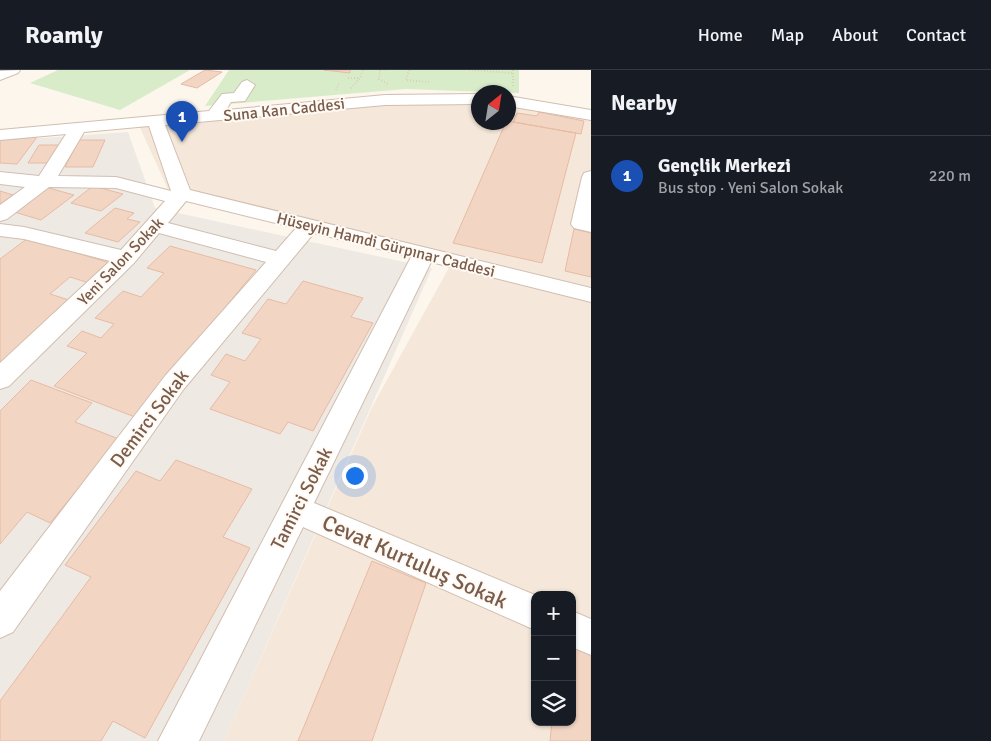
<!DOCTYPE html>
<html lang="en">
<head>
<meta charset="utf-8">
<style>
  body { margin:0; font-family:Signika,sans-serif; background:#242831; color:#f1f3f6 }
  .controls { position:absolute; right:15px; bottom:15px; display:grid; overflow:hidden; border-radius:10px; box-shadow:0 1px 4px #0004 }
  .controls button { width:45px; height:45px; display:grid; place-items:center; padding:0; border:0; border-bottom:1px solid #363941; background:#171b24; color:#f1f3f6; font:25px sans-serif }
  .compass { position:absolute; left:471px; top:15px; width:45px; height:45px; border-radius:50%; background:#171b24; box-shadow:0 1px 4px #0004; rotate:30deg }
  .you { position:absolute; left:354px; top:405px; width:18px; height:18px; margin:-12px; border:4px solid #fff; border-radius:50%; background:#1a73e8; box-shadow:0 0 0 8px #1a73e833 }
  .badge { display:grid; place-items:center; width:32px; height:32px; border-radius:50%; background:#e76f51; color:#fff; font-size:16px; font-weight:700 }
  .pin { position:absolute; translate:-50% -41px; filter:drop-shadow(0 1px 2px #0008) }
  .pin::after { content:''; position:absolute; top:26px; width:18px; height:15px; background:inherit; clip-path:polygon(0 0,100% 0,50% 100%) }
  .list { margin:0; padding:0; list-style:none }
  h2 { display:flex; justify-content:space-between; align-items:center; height:65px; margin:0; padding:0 20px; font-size:21px }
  h2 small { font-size:16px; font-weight:400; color:#9ea1a6 }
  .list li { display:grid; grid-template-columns:32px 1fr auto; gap:15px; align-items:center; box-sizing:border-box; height:80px; padding:0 20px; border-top:1px solid #363941 }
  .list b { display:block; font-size:19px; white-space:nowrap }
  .list p { margin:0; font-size:16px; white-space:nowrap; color:#9ea1a6 }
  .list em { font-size:16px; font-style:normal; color:#9ea1a6 }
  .icon { flex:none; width:28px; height:28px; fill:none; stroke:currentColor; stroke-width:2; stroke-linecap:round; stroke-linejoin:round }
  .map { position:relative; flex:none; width:591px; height:671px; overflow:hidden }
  header { display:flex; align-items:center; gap:30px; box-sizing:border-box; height:70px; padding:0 25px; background:#171b24; border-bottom:1px solid #363941 }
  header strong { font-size:24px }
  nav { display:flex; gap:28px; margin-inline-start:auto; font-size:18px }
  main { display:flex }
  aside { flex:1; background:#171b24 }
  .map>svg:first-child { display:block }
</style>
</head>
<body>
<header>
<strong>Roamly</strong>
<nav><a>Home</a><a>Map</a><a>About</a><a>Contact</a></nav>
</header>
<main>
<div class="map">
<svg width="591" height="671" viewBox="0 0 591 671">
  <rect width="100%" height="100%" fill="#fdf6ec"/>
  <path fill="#f5e8da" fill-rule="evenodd" d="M427,27L478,31V52H508L509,33L591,49V671H224L372,337L456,185L171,126L137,51ZM535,525H572V652H535Z"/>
  <path fill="#efe9e4" d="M128,62L155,138L432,198L224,671H0V71Z"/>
  <path fill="#d8ecc9" d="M58,0H190L120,40L30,13Z
    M229,0H519V23L406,19L205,36Z"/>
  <path fill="#f3d5c3" stroke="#e6bba3" d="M205,0L222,2L197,18L181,14Z
    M324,0H350V3Z
    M539,42L584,51L581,64L513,52L517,43L537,46Z
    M508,51L576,63L542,193L453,173L506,52Z
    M37,67L17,94L0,93V70Z
    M79,70H105L93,97H65Z
    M39,75H62L53,93H28Z
    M93,116L123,124L101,141L71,133Z
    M45,117L74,125L41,150L11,141Z
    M0,121L13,125L0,134Z
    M115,138L134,143L127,149L140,152L118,172L85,163Z
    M574,159L591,163V207L565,201Z
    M28,168L110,193L89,213L70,207L50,224L69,230L0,294V189Z
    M170,176L256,200L135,347L54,316L87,283L67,276L82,261L101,268L114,254L95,248L123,221L141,227L164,203L147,198Z
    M303,211L363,228L351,247L373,253L313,361L288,352L280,364L210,339L230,312L211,305L226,284L245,291L261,269L242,263L268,229L286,234Z
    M31,310L92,333L75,352L119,369L50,453L27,442L0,474V341Z
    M176,390L252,419L223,467L250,478L145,668L113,651L101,671H0V631L91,507L65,495L136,401L160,411Z
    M372,491L426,513L372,671H298Z
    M572,575L591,582V671H550L552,652H572Z"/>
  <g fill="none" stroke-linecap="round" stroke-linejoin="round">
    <g stroke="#d1beb0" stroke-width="2">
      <path id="minor" d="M20,0L18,3L0,10V1Z
        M247,10L255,15L245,31L231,32L226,40L385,25L478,24V34L385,35L165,55L190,120L591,218V232L431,192L314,433L535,525V560L303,457L199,671H158L411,187L314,163L183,320L13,562L0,568V521L165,306L266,192L159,163L134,193L9,316L0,319V293L110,191L24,169L0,166V154L24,157L121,180L165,131L116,118L49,117L7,149L0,151V135L25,117L0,114V102L39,106L66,64L0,70V60L209,41L222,24L234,23L242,12ZM149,56L171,121L116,107L58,106L84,62ZM186,131L296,158L276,181L168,153Z
        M508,26L591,40V50L508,36Z
        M591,101V162L574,158L571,154L582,107L584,103Z
        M572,541L591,549V585L572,577Z"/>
    </g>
    <path stroke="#d9b8a5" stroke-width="2" stroke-dasharray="0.5 2.5" stroke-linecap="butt" d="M380,0L379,9L388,14
      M385,0H388
      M409,0L406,10L430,12
      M469,0L513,3
      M513,0V17
      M348,8H360
      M484,17L503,19
      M351,18L360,8L363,0
      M336,20L339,13"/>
    <use href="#minor" fill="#fff" fill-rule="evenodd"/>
  </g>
  <g text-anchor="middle" stroke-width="4" stroke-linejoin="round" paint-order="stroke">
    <g font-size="16" fill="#7a5c4d" stroke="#fffaf3">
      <text transform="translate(284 39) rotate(-6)" y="6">Suna Kan Caddesi</text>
      <text transform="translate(386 174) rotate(14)" y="6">Hüseyin Hamdi Gürpınar Caddesi</text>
      <text transform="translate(120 191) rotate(-46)" y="6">Yeni Salon Sokak</text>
    </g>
    <g font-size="19" fill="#7a5c4d" stroke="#fffaf3">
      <text transform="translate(149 348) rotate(-53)" y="7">Demirci Sokak</text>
      <text transform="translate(301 428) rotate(-63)" y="7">Tamirci Sokak</text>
    </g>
    <g font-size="22" fill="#7a5c4d" stroke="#fffaf3">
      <text transform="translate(415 491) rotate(24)" y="8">Cevat Kurtuluş Sokak</text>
    </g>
  </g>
</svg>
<div class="controls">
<button>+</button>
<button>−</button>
<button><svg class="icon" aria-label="layers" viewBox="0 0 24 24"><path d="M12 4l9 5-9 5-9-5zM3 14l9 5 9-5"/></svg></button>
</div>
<svg class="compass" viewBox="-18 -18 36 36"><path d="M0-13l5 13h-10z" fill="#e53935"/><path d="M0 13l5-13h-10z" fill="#9ea1a6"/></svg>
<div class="you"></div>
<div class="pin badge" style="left:182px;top:72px;background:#1a4fb4">1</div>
</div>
<aside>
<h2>Nearby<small></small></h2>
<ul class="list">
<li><span class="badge" style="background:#1a4fb4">1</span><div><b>Gençlik Merkezi</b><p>Bus stop · Yeni Salon Sokak</p></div><em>220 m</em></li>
</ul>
</aside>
</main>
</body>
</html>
